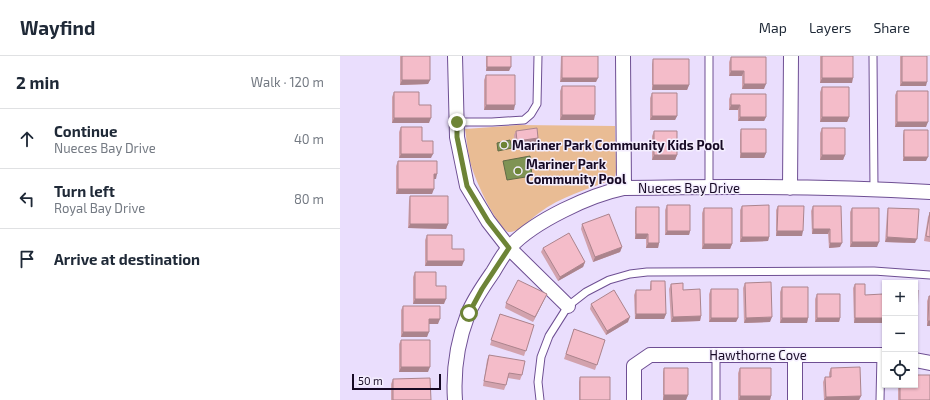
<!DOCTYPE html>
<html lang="en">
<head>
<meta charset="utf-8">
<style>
  body { margin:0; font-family:"Exo 2",sans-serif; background:#f2f2f3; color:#1f2937 }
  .controls { position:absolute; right:12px; bottom:12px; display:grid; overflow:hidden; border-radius:0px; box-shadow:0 1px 3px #0004 }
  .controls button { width:36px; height:36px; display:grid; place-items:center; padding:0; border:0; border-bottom:1px solid #e0e1e3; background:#fff; color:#1f2937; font:20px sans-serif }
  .scale { position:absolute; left:12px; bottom:10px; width:89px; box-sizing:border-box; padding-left:4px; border:2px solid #160924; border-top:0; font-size:11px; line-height:14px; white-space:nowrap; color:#160924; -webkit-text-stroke:3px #f4eefe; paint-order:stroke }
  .stop { position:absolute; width:12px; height:12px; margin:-9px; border:3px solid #6d8436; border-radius:50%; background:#fff }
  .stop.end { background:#6d8436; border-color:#fff; box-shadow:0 1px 4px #0008 }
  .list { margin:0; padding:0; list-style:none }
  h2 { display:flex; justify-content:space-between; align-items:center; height:52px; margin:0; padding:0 16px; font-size:17px }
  h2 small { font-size:13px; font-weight:400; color:#747a83 }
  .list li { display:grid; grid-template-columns:26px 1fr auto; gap:12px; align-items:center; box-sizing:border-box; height:60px; padding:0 16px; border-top:1px solid #e0e1e3 }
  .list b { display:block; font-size:15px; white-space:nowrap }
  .list p { margin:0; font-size:13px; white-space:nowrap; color:#747a83 }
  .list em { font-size:13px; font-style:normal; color:#747a83 }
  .icon { flex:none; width:22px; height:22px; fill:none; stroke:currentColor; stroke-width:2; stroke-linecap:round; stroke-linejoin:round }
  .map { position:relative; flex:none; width:590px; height:344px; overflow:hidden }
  header { display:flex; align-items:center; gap:24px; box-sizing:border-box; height:56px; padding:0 20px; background:#fff; border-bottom:1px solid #e0e1e3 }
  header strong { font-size:19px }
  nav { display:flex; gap:22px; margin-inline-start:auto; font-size:14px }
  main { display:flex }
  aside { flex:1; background:#fff }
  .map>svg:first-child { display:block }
</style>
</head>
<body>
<header>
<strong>Wayfind</strong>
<nav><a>Map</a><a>Layers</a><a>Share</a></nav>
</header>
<main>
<aside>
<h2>2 min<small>Walk · 120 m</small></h2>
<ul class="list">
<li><svg class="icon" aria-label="ahead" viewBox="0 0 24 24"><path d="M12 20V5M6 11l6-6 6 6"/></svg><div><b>Continue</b><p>Nueces Bay Drive</p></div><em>40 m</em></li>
<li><svg class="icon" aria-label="left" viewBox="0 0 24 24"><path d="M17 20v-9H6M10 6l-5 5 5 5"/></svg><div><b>Turn left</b><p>Royal Bay Drive</p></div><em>80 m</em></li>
<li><svg class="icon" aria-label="arrive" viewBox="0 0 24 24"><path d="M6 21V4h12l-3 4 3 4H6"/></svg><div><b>Arrive at destination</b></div></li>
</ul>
</aside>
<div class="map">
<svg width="590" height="344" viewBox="0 0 590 344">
  <rect width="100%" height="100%" fill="#eadefd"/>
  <path fill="#e9bc94" d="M179,69L275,70L276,116L275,120L272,124C247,133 220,141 199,157C190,163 179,177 168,176C155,167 137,128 132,112C128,100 127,86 125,73Z"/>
  <path fill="#7f9354" stroke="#606a46" d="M170,84L172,92L158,95L157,87Z
    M190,100L192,120L167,124L163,105Z"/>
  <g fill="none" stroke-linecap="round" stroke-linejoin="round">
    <g stroke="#6e4f93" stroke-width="9">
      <path id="lane" d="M369,0V131
        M533,0L534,133
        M117,66H152L184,64L191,58L197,48L198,0
        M200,344L198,326L201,301L209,280L228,250L246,236L269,224L290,218L307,216L534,215L590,219
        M376,344V299
        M540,344L541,298"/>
    </g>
    <g stroke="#6e4f93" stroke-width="16">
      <path id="street" d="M115,0L117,81L127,130L148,165L169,192L228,250
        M283,0L284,132
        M450,132L451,0
        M575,304L590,307
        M115,344C113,315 118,284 128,258C134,243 144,229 153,216C158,208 163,198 170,191C194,165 250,139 284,132C386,130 488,130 590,136
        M294,344V310L310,299H545
        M455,344V299"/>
    </g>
    <use href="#lane" stroke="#fff" stroke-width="7"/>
    <use href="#street" stroke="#fff" stroke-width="14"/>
  </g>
  <path fill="#d2a2ad" d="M60,0H90V24L88,28L60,29Z
    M146,0H171L169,15H146Z
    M221,0H258L256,26H220Z
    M480,0H513L512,27H480Z
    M560,0H587L586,30H560Z
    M391,1L424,33H402V20H389V6Z
    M313,3L349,29L347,34H312V8Z
    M146,19L174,54H144V24Z
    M222,30L254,64H220V35Z
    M482,31L509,61L507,66H480V36Z
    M557,35L586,71H555V39Z
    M54,36L79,49L89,67H52V41Z
    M312,37L337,60L335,64H310V42Z
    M391,38L426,61L424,65H398V54H389V43Z
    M61,71L82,85L91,102H59V76Z
    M482,72L505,99L503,104H480V77Z
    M401,73L426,97L424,102H400V78Z
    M564,74L586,105H563V79Z
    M176,75L196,86L175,89L174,79Z
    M314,75L337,99L335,104H312V80Z
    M58,105L96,123H94L92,138H56V110Z
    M70,140L108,168L106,173L68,172L69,145Z
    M327,149L350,175L349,179H325V154Z
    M402,150L429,181L428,185L400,186V154Z
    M438,150L462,180H436V154Z
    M473,150H501L500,191L489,192L488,178H472L471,155Z
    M296,151L319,187L318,192H306V183H295V156Z
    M364,152L392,188L390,193H362V157Z
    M512,152L537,191H510V156Z
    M548,152L575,187L545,186L547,156Z
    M590,156V186L584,185L588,161Z
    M242,168L282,191L280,196L253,206L241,173Z
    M87,179L112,193L122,210H85V184Z
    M203,192L245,206L243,211L218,225L201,196Z
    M75,216L96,230L104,248H73V221Z
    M311,225L326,258L324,263H295L294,239L296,234H310V230Z
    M405,227L430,266L404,267L403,232Z
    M331,228L343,234L361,260L360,265L331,266L329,233Z
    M515,228L525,239L543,262L542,267H514L513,232Z
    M442,231L468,262L467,267H440V236Z
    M371,233L398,262L396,266H369V238Z
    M207,238L193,266L165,252L166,247Z
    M477,238L500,262L499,266H475V243Z
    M589,240H590V270H587V245Z
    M251,248L288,266L266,279L250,253Z
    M63,250L98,268H89L87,281H61V254Z
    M160,258L194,269L184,300L150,289Z
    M234,273L265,284L255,314L224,303Z
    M61,284L88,316H59V288Z
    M149,299L182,319L180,324L168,322L166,329L164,334L143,330L147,304Z
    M324,312L348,339L346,344H323V316Z
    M400,312L431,340L430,344H398V317Z
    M491,312L521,340L519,344H484L483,326L485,321H489V317Z
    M240,321L270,344H239V326Z
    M53,323L91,344H51V328Z
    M558,329H575L590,344H558Z"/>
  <path fill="#ab848d" d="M147,11H171L169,15H146Z
    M391,15H404L402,20H389Z
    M222,22H258L256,26H220Z
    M482,22H513L512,27H480Z
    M62,24H90L88,28L60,29Z
    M562,26H587L586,30H560Z
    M404,28H426L424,33H402Z
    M313,29H349L347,34H312Z
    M146,49H175L174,54H144Z
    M391,49H400L398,54H389Z
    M222,59H255L254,64H220Z
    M312,60H337L335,64H310Z
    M400,61H426L424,65H398Z
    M482,61H509L507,66H480Z
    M54,62H91L89,67H52Z
    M557,66H588L586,71H555Z
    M198,82L196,86L175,89L177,85Z
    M401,97H426L424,102H400Z
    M61,98H93L91,102H59Z
    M314,99H337L335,104H312Z
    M482,99H505L503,104H480Z
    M564,101H588L586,105H563Z
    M94,118H97L96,123H92Z
    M58,133H94L92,138H56Z
    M70,168H108L106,173L68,172Z
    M473,173H490L488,178H472Z
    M327,175H350L349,179H325Z
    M437,175H463L462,180H436Z
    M296,178H308L306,183H295Z
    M402,181H429L428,185L400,186Z
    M547,181L577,183L575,187L545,186Z
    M512,186H539L537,191H510Z
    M308,187H319L318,192H306Z
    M490,187H502L500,191L489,192Z
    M364,188H392L390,193H362Z
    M282,191L280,196L253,206L255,201Z
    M87,205H124L122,210H85Z
    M245,206L243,211L218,225L220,221Z
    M207,238L193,266L195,261Z
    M75,243H106L104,248H73Z
    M296,258H326L324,263H295Z
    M361,260L360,265L331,266L333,261Z
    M290,261L288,266L266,279L267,275Z
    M432,261L430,266L404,267L406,262Z
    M371,262H398L396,266H369Z
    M442,262H468L467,267H440Z
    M477,262H500L499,266H475Z
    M515,262H543L542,267H514Z
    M89,263H100L98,268H87Z
    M575,265H577L575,269Z
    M588,265H590V270H587Z
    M63,276H89L87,281H61Z
    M61,311H90L88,316H59Z
    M324,339H348L346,344H323Z
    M400,340H431L430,344H399Z
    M521,340L519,344H484L486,341Z"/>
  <path fill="#f4bcc9" stroke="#ab848d" d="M62,0H90V24H62Z
    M147,0H171V11H147Z
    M222,0H258V22H222Z
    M482,0H513V22H482Z
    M562,0H587V26H562Z
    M391,1H426V28H404V15H391Z
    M313,3H349V29H313Z
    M146,19H175V49H146Z
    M222,30H255V59H222Z
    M482,31H509V61H482Z
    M557,35H588V66H557Z
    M54,36H79V49H91V62H54Z
    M312,37H337V60H312Z
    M391,38H426V61H400V49H391Z
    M61,71H82V85H93V98H61Z
    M197,72L198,82L177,85L176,75Z
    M482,72H505V99H482Z
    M401,73H426V97H401Z
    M564,74H588V101H564Z
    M314,75H337V99H314Z
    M58,105H97V118H94V133H58Z
    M70,140H108V168H70Z
    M327,149H350V175H327Z
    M429,149V181H402V150Z
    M438,150H464L463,175H437Z
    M473,150H501L502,187H490V173H473Z
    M296,151H319V187H308V178H296Z
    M364,152H392V188H364Z
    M512,152H539V186H512Z
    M548,152L579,153L577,183L547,181Z
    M590,156V181L586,180Z
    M269,158L282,191L255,201L242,168Z
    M229,177L245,206L220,221L203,192Z
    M87,179H112V193H124V205H87Z
    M75,216H96V230H106V243H75Z
    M178,224L207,238L195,261L166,247Z
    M311,225H325L326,258H296V234H311Z
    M431,226L432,261L406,262L405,227Z
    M343,227V234L360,233L361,260L333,261L331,228Z
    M515,228H525V239L543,238V262H515Z
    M442,231H468V262H442Z
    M371,233H398V262H371Z
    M274,234L290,261L267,275L251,248Z
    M575,234H578L577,265H575Z
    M477,238H500V262H477Z
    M589,240H590V265H588Z
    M63,250H100V263H89V276H63Z
    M160,258L194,269L186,295L151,284Z
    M234,273L265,284L257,309L226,298Z
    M61,284H90V311H61Z
    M149,299L185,305L182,319L169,317L166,329L144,325Z
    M520,311L521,340L486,341L485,321H491V312Z
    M324,312H348V339H324Z
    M400,312H431V340H400Z
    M575,319H590V344H560V329H575Z
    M240,321H270V344H240Z
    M90,322L91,344H53V323Z"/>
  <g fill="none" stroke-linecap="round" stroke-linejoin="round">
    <path stroke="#6d8436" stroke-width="5" d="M117,66V81L127,130L148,165L169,192L142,233L129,257"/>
  </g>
  <g fill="#6d8436" stroke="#f4eefe" stroke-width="1.5">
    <circle cx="164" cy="89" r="4"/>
    <circle cx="178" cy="115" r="4"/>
  </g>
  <g text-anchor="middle" stroke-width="3" stroke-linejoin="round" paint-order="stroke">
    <g font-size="13" font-weight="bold" fill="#160924" stroke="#f4eefe" text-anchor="start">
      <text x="172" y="94">Mariner Park Community Kids Pool</text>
      <text x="186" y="113">Mariner Park<tspan x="186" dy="15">Community Pool</tspan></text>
    </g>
    <g font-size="13" fill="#160924" stroke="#f4eefe">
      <text x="349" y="137">Nueces Bay Drive</text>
      <text x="418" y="304">Hawthorne Cove</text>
    </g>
  </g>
</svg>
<div class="controls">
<button>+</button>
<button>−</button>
<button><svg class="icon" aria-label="locate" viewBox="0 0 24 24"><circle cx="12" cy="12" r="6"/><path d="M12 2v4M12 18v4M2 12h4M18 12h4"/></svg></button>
</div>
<div class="scale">50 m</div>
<div class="stop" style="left:129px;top:257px"></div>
<div class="stop end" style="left:117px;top:66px"></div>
</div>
</main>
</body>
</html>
